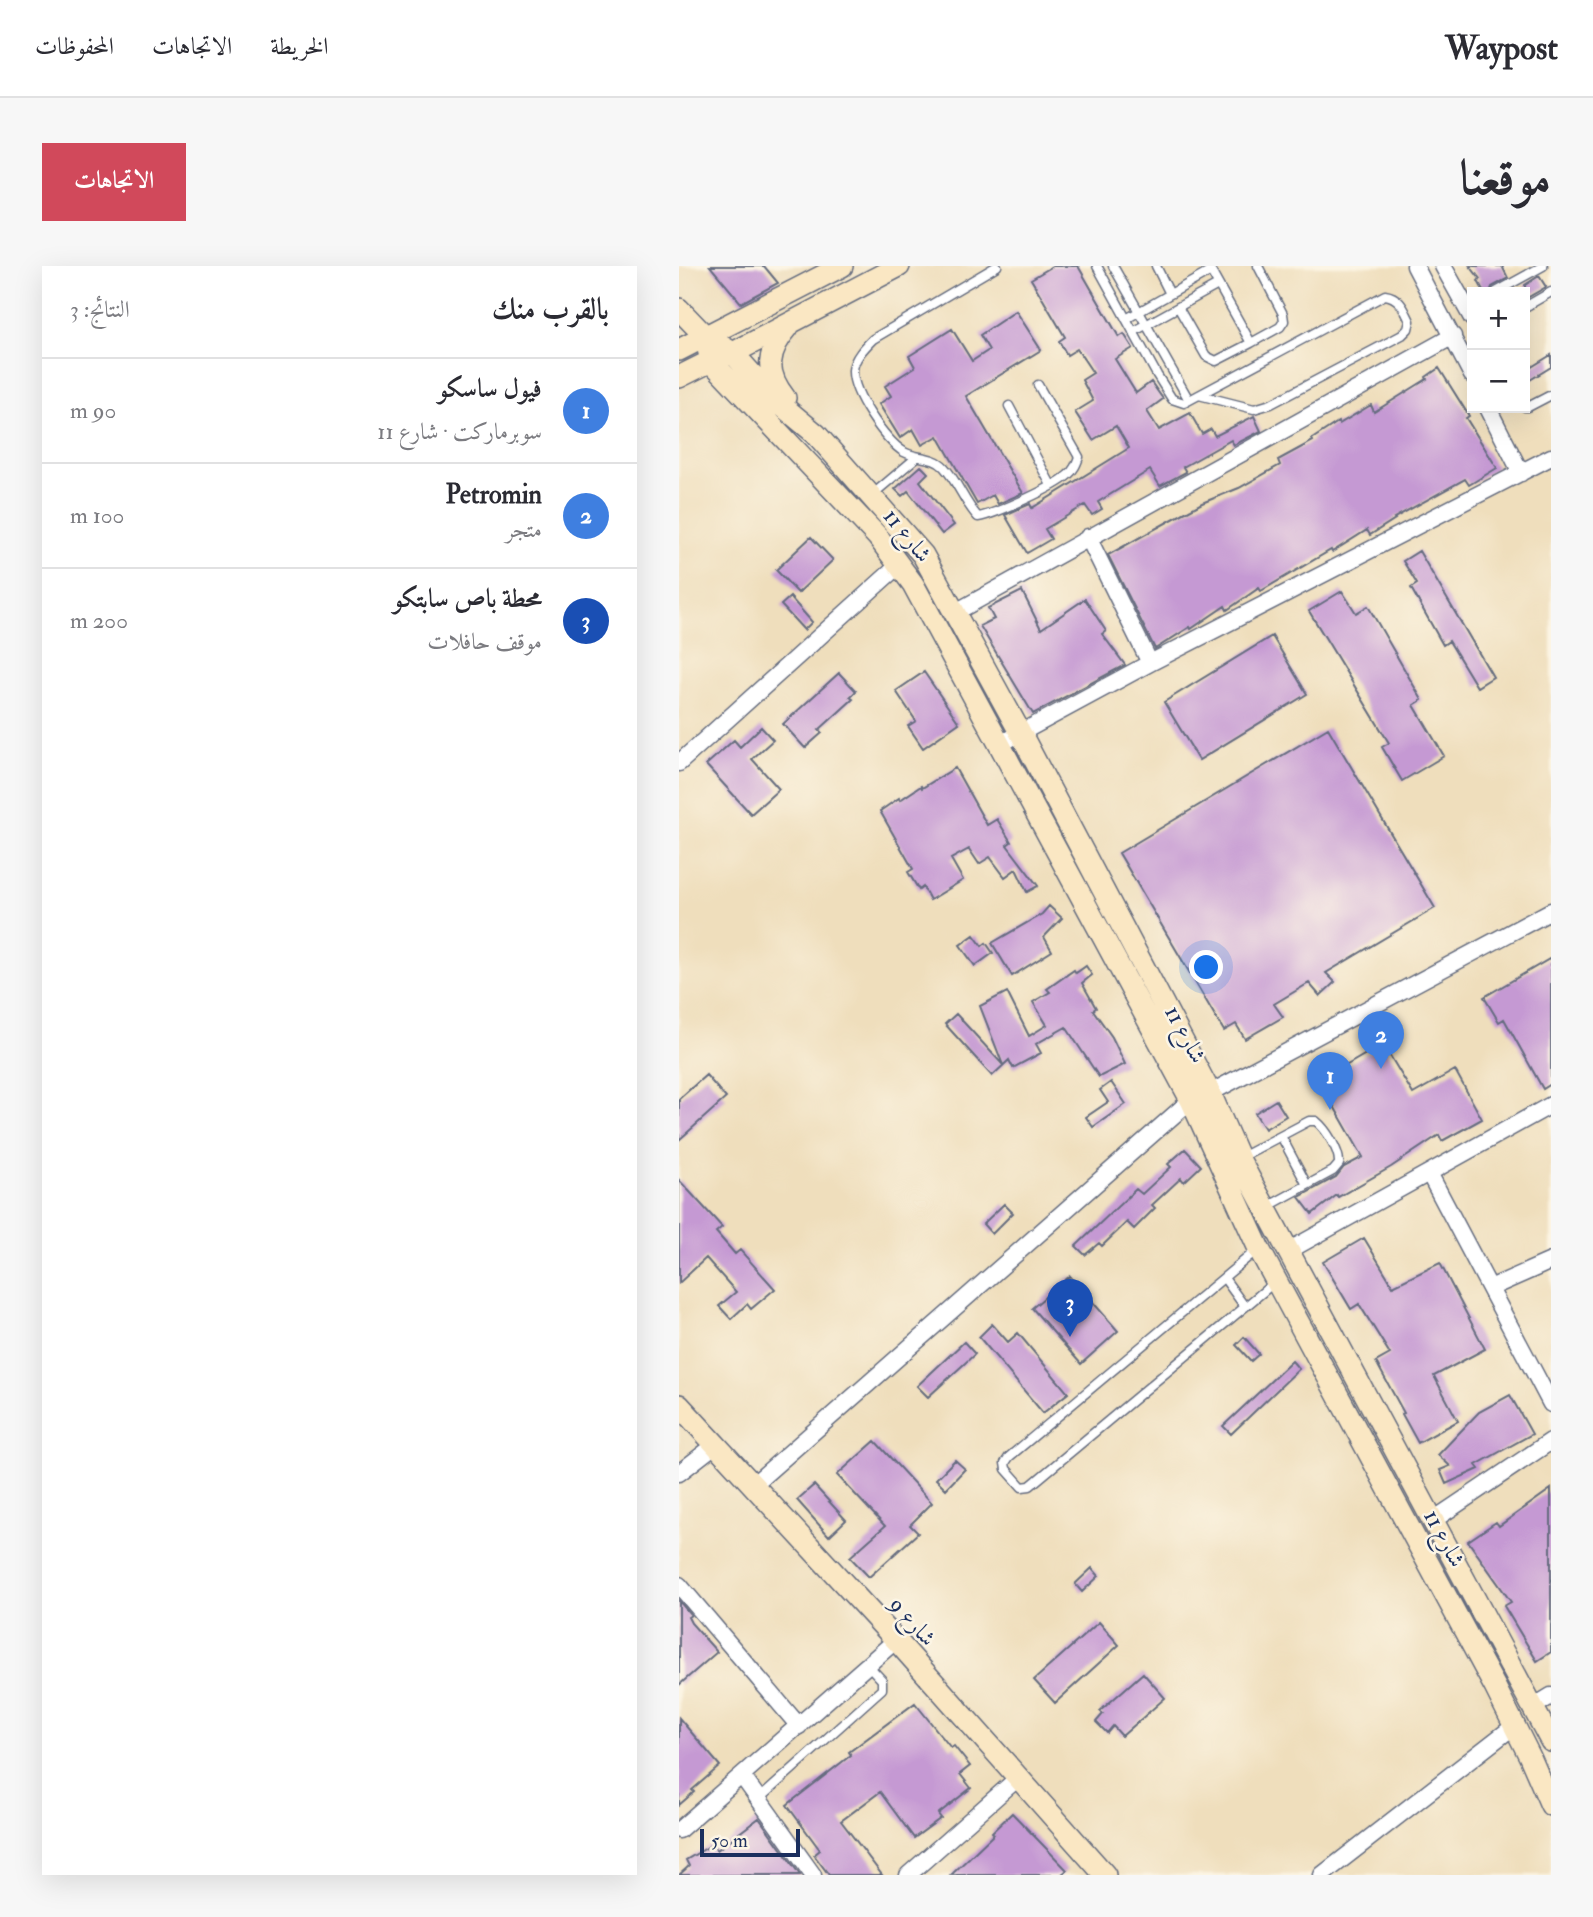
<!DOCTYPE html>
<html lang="ar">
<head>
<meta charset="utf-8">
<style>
  body { margin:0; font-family:"IM FELL Double Pica",Amiri,serif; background:#f7f7f7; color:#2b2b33; direction:rtl }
  .controls { position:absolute; right:21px; top:21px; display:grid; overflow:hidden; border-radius:0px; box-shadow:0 7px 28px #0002 }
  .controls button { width:63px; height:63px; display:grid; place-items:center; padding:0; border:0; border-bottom:2px solid #e1e1e2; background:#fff; color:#2b2b33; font:35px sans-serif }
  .scale { position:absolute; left:21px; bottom:18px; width:100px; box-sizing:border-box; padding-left:7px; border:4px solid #1b2f5e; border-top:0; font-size:19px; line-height:24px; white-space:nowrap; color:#1b2f5e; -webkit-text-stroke:5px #fcf5e5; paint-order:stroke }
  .you { position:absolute; left:528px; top:702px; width:24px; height:24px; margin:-18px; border:5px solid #fff; border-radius:50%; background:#1a73e8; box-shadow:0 0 0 10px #1a73e833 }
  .badge { display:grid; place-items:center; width:46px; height:46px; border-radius:50%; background:#d1495b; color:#fff; font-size:23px; font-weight:700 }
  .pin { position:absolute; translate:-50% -58px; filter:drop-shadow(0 2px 4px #0008) }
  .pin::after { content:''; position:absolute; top:37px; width:24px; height:21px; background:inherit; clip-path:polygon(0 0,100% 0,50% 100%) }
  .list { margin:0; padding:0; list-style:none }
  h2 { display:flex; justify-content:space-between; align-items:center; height:91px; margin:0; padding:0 28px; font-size:30px }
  h2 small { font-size:23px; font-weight:400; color:#7c7c81 }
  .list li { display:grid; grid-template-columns:46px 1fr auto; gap:21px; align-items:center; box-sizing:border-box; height:105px; padding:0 28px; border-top:2px solid #e1e1e2 }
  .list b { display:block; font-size:26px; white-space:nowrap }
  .list p { margin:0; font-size:23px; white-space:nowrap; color:#7c7c81 }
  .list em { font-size:23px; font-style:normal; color:#7c7c81 }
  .map { position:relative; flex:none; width:872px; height:1609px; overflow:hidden; direction:ltr; border-radius:0px }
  header { display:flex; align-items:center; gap:42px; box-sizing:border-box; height:98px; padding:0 35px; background:#fff; border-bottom:2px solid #e1e1e2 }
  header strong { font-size:33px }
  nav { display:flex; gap:38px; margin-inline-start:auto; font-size:24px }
  .intro { display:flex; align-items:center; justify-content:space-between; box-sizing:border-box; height:168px; padding:0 42px }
  h1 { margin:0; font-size:49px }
  .button { padding:18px 32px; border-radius:0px; background:#d1495b; color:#fff; font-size:24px; font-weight:700 }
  main { display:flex; gap:42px; padding:0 42px }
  aside { flex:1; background:#fff; border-radius:0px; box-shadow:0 7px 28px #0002 }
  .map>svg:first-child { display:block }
</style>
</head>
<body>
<header>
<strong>Waypost</strong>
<nav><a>الخريطة</a><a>الاتجاهات</a><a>المحفوظات</a></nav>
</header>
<div class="intro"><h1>موقعنا</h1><a class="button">الاتجاهات</a></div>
<main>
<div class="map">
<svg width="872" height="1609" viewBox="0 0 872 1609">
  <rect width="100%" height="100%" fill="#fcf5e5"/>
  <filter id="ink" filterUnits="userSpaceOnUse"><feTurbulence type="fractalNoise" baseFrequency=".0143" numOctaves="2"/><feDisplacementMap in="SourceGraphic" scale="14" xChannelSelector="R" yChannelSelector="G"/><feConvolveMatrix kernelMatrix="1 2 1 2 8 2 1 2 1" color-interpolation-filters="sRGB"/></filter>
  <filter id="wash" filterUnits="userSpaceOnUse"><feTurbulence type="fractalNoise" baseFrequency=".00686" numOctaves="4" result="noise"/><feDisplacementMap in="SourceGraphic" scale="28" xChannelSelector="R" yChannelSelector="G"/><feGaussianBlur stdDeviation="1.57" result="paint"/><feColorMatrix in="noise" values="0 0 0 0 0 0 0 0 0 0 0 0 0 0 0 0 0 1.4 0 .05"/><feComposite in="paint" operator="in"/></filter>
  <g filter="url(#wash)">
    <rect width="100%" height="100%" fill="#efdebc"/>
    <g id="blocks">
      <path fill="#c599d3" d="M31,0H85L99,17L62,37Z
        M374,0H399L440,71L445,68L454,82L436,93L457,127L472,116L484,133L468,145L480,164L511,147L523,168L532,163L536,170L575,150L582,165L555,179L552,174L504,201L507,206L481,220L471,204L419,236L423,243L413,249L406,239L366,263L372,273L348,287L326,249L351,238L353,242L450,182L437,160L414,174L396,146L414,135L403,114L414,107L398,83L388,89L380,75L386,71L352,13Z
        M791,0H823L829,12L813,21L811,26H805L799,15L801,13Z
        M860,10L867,21L846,33V19Z
        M337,45L362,84L287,130L344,227L319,238L314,229L298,238L259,170L243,179L234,163L221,172L200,138L212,130L206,120L236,101L230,90L273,63L293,95L310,84L301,69Z
        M872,89V101L846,117V105Z
        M760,102L790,150L787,152L818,202L790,219L786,213L715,252L716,253L691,269L688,264L653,286L652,284L582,325L580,322L548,344L546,340L512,363L511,361L476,383L429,289L523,237L560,222L601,199L599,194L634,175L633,173L659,156L660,158L692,139L695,146L748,113L747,111Z
        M242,200L249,207L241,215L275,259L263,268L229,225L223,230L216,223Z
        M132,271L154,294L119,327L97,304Z
        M740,285L814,411L798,421L770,375L764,379L732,322L738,318L724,295Z
        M343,325L362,363L406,333L427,365L423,368L446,399L354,448L301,360L315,353L309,342Z
        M663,325L677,347L689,340L743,434L735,439L765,490L723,515L703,481L710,477L630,345Z
        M111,331L133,356L125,364L102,339Z
        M593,370L628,428L520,494L485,436Z
        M245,406L280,457L244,482L229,460L237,455L217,425Z
        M160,407L177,425L171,431L174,433L140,464L143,467L126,482L104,458Z
        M82,461L94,474L73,493L100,523L72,548L27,499L55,474L61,481Z
        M649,462L756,642L647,707L656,716L641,730L630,717L595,738L604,751L566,773L557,758L545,765L440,587Z
        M276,502L308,559L318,553L332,576L328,579L359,620L348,626L337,603L326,611L311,591L300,598L290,583L272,593L284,614L251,634L244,621L240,624L229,606L234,603L201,545L220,532L221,534L242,520L243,522Z
        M370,640L383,652L365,671L373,685L333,710L313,677L363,648Z
        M295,669L303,680L307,677L314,687L296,700L281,679Z
        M872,692V818L864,823L825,753L820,756L805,731Z
        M407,700L413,709L403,717L417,742L414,744L433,771L446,798L420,811L387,761L357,778L362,787L334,802L330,794L313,810L266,758L277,748L324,799L301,740L328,726L350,770L368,759L354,736L371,726L368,723L395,704L397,707Z
        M704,778L734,828L776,804L803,853L763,875L760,869L712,901L659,931L658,929L633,948L620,931L657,911L665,901L684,891L644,821L667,807L663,802Z
        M27,809L47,832L0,874V833Z
        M432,816L447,838L414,861L407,851L429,836L421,824Z
        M597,834L607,850L586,863L576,847Z
        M506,883L522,900L505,916L502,912L473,939L476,942L455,963L448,956L423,980L420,977L406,989L397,980L457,923L463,928L492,901L489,898Z
        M0,914L43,961L37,966L56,988L61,984L96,1023L72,1043L68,1038L52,1053L40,1040L57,1026L27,992L0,1017Z
        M325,938L334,947L313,968L304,958Z
        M685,972L714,1020L761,997L806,1083L755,1110L779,1155L739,1177L723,1148L725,1147L697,1096L711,1088L680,1038L672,1043L644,996Z
        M391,1010L439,1065L402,1098L353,1042Z
        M313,1058L329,1076L339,1067L389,1127L364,1147L300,1071Z
        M565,1071L580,1088L572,1095L557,1079Z
        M285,1076L296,1088L249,1131L238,1120Z
        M613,1095L620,1103L552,1168L544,1160Z
        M831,1129L853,1168L797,1199L800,1203L767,1218L761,1204L771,1200L759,1189L800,1146Z
        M196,1175L253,1237L231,1259L239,1267L190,1311L171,1291L206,1260L158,1209Z
        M276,1194L286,1203L267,1223L257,1213Z
        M135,1219L167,1254L150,1270L118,1234Z
        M872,1223V1386L858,1395L825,1340L832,1336L789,1275L817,1256L820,1260Z
        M413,1302L420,1310L403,1326L396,1318Z
        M0,1335L12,1349L9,1351L12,1357L38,1386L0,1419Z
        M420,1356L440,1379L376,1437L355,1414Z
        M464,1407L486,1432L443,1470L434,1460L428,1467L417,1456L424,1448L421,1445Z
        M236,1437L272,1482L275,1480L291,1500L281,1508L292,1522L259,1548L262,1552L235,1572L201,1526L162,1555L203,1609H150L135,1589L141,1584L108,1539L172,1489L170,1486Z
        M0,1452L41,1500L13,1524L15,1526L0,1539Z
        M333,1547L388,1604L382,1609H272L315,1568L313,1566Z
        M80,1552L121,1609H0L10,1600L7,1594L34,1578L38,1584Z"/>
    </g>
  </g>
  <g filter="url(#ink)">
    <use href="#blocks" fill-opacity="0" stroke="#656c7f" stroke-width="2"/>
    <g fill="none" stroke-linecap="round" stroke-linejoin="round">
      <g stroke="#656c7f" stroke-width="11">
        <path id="lane" d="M318,0L194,73C186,81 175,92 174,104C173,127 206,174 225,186C238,193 255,190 265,201C279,216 285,236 299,251C317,248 376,221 389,209C395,204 397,199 400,191L359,119
          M418,0L478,109L493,133L505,137L706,29C721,31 725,43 731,55L729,63L723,69L592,138L575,143L520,129
          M434,0L510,134
          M477,0L491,28
          M529,0L572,77L601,61L605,55L604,48L579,0
          M817,26L864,0
          M499,41L527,90L537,95L572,77
          M846,41L872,26
          M447,53L532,5
          M454,66L539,19
          M330,140L372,219
          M846,141H849L872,129
          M193,229L238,191
          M602,870L628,919
          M562,891L630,855H637C647,863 661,885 660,898L654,905L586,942
          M579,983L330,1191L326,1197L327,1203L343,1221L351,1220L597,1015
          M545,1012L566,1041
          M80,1533L203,1423V1414L189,1399"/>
      </g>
      <g stroke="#656c7f" stroke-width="19">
        <path id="street" d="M736,0L793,109
          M764,0L793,52
          M809,142L842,207
          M409,271L471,397
          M275,347L774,70
          M321,478L471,397L872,191
          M0,497L221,298
          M531,827L872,645
          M750,907L872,1138
          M609,985L872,839
          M811,1022L872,995
          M0,1207L36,1179
          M74,1219L512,834
          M753,1255L872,1175
          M0,1319L120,1460
          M854,1441L872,1430
          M63,1510L134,1609
          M0,1564L217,1374
          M229,1609L340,1511
          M643,1609L835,1460"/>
      </g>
      <g stroke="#656c7f" stroke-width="24">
        <path id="secondary" d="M0,43L26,70L54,87L95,133L137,168L244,289L342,468L531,827L560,893L872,1475
          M26,70L32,95L199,271L234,318L512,834L580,983L816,1421L851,1491L872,1539
          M0,84L163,0
          M0,111L32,95L54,87L220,0
          M106,132C85,106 88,85 109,61
          M0,1139L217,1374L426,1609"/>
      </g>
      <use href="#lane" stroke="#fff" stroke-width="8"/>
      <use href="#street" stroke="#fff" stroke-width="16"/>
      <use href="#secondary" stroke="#fae7c3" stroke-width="21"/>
    </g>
  </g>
  <g text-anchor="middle" stroke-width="5" stroke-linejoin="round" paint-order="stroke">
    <g font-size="23" fill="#1b2f5e" stroke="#fcf5e5">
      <text transform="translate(229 269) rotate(51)" y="8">شارع 11</text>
      <text transform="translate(507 768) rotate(62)" y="8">شارع 11</text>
      <text transform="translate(766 1272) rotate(62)" y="8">شارع 11</text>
      <text transform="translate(234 1355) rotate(48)" y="8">شارع 9</text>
    </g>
  </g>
</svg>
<div class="controls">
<button>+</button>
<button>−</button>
</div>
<div class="scale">50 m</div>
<div class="you"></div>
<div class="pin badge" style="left:651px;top:844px;background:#3f7fe0">1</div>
<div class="pin badge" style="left:702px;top:803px;background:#3f7fe0">2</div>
<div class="pin badge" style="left:391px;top:1071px;background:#1a4fb4">3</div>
</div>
<aside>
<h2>بالقرب منك<small>النتائج: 3</small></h2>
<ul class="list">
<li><span class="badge" style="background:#3f7fe0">1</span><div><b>فيول ساسكو</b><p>سوبرماركت · شارع 11</p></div><em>90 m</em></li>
<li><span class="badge" style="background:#3f7fe0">2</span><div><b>Petromin</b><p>متجر</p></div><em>100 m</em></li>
<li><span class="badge" style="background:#1a4fb4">3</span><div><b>محطة باص سابتكو</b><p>موقف حافلات</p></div><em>200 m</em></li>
</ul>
</aside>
</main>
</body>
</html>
